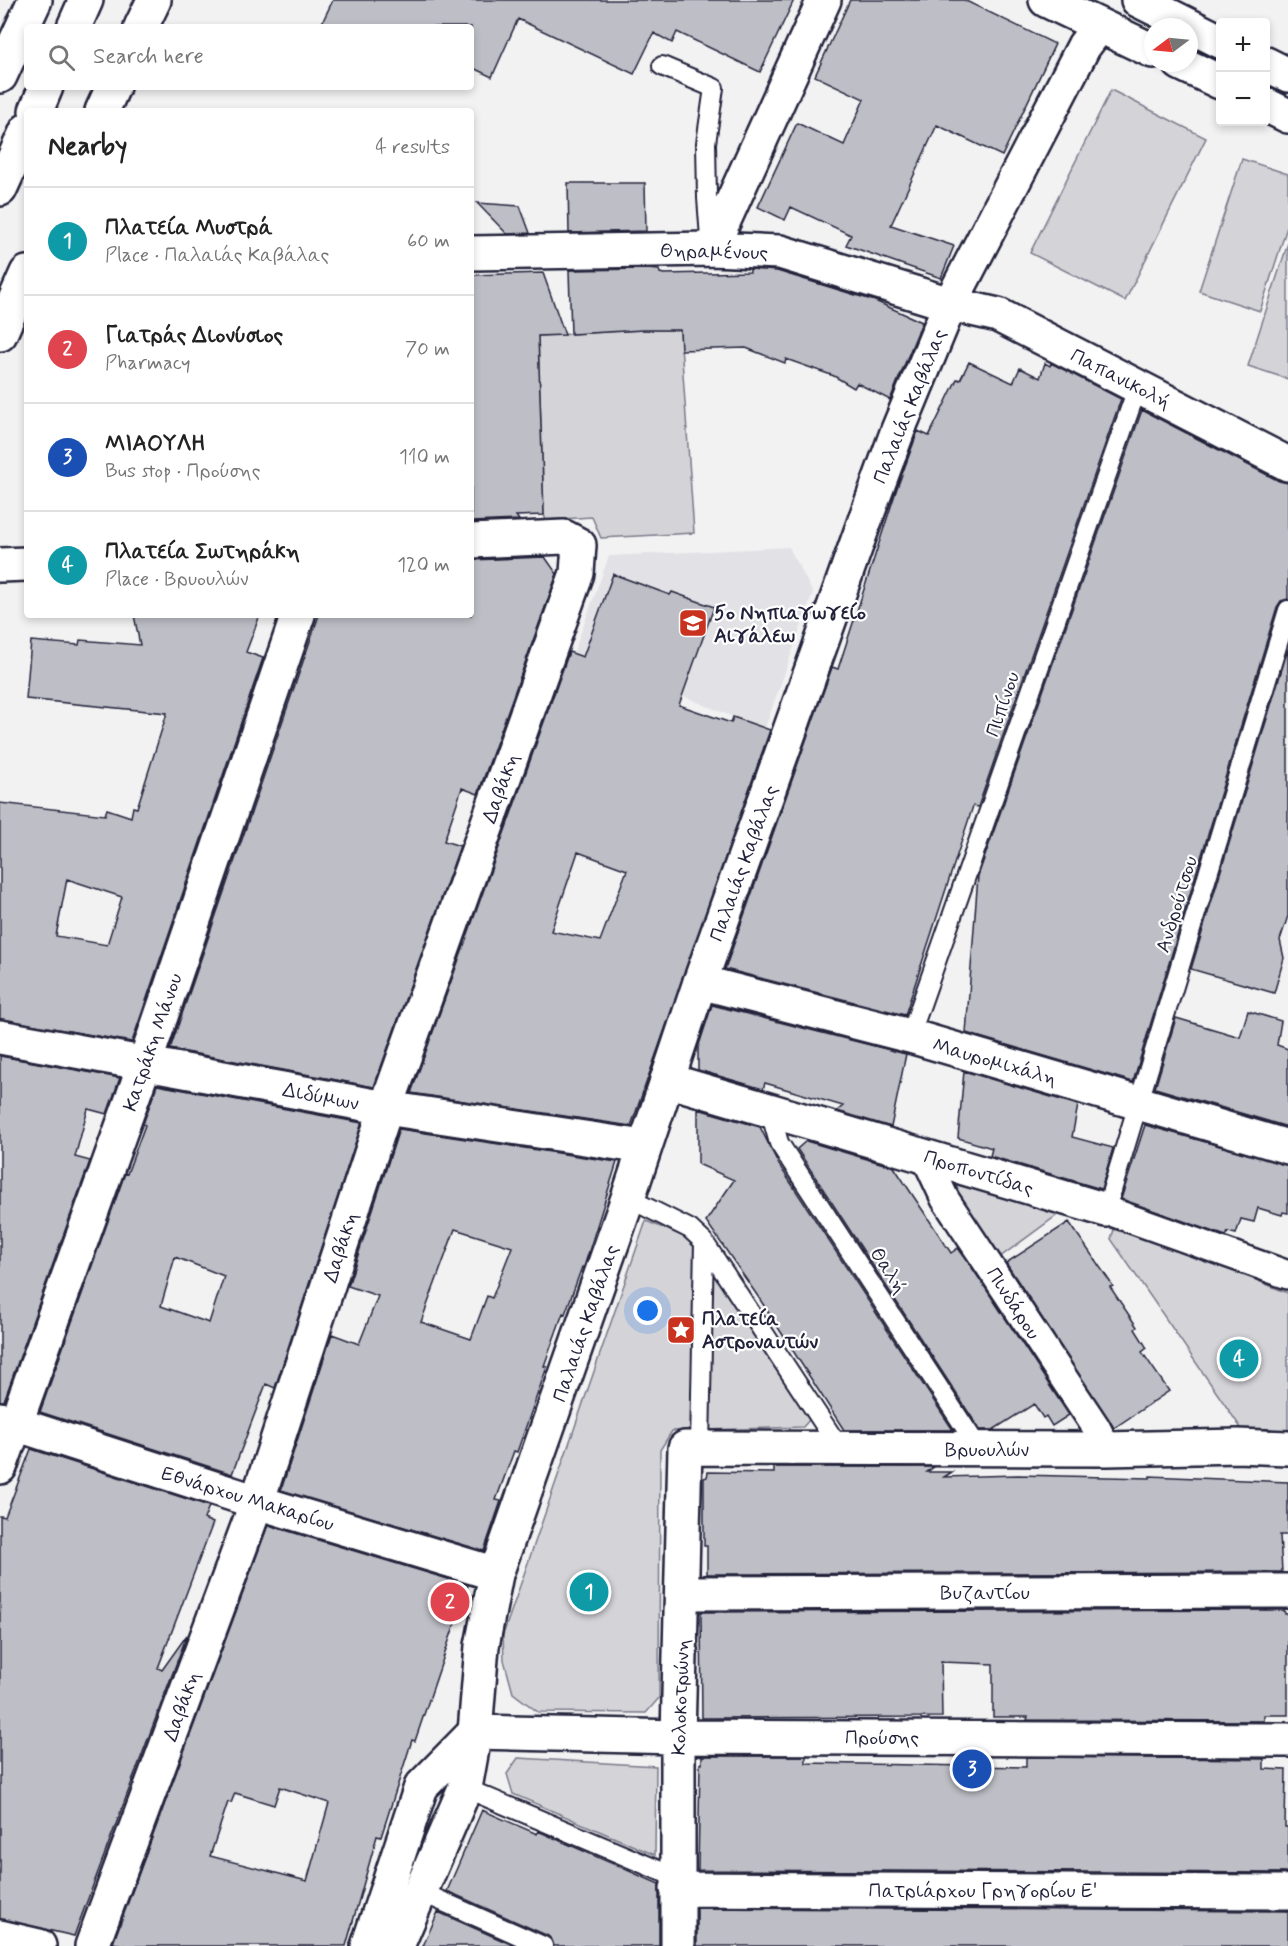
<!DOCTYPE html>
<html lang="en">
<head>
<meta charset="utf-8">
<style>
  body { margin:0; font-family:Mynerve,sans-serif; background:#f2f2f2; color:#222 }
  .controls { position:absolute; right:18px; top:18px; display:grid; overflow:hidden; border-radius:6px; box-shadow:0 3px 9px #0003 }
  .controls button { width:54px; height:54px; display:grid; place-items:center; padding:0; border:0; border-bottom:2px solid #e0e0e0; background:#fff; color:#222; font:30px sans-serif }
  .compass { position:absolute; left:1144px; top:18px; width:54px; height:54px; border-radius:50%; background:#fff; box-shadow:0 3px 9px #0003; rotate:254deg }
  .you { position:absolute; left:648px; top:1311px; width:21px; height:21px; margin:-15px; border:4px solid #fff; border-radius:50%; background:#1a73e8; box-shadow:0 0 0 9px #1a73e833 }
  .badge { display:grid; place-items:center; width:39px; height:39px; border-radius:50%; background:#0f766e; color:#fff; font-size:20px; font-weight:700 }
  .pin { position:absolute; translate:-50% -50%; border:3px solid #fff; box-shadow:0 2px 6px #0006 }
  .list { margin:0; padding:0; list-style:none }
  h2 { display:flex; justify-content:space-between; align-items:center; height:78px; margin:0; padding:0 24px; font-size:26px }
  h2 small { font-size:20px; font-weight:400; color:#767676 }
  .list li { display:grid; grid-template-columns:39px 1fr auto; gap:18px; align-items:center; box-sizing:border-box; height:108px; padding:0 24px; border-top:2px solid #e0e0e0 }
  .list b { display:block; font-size:22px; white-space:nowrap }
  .list p { margin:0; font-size:20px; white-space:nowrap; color:#767676 }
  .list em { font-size:20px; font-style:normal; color:#767676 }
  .icon { flex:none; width:33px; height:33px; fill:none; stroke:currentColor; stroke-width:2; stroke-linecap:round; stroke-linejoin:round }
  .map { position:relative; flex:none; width:1288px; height:1946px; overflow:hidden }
  .search { position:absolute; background:#fff; box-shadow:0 3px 9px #0003; left:24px; top:24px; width:450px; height:66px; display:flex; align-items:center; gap:15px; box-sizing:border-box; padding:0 21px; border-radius:6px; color:#767676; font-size:22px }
  .panel { position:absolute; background:#fff; box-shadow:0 3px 9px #0003; left:24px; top:108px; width:450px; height:510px; border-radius:6px }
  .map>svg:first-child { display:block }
</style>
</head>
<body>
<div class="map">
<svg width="1288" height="1946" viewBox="0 0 1288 1946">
  <rect width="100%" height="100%" fill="#f2f2f3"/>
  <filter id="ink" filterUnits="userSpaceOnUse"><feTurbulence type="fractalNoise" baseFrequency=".0167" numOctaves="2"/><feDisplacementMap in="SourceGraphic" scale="12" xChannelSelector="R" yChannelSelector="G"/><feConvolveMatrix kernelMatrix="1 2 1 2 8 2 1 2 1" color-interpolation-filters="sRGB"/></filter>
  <g filter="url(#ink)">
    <path fill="#e2e2e6" d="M789,547L813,593L765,728L733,717L636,676L573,654L609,556Z"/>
    <path fill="#d3d3d8" stroke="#7a7a8a" stroke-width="1.5" d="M1111,90L1206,138L1125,301L1030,253Z
      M1242,159L1288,174V224L1260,311L1199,291Z
      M1288,243V379L1248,366Z
      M643,330H680L694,533L601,538L592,517L546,520L544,515L538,336Z
      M946,1182L1060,1213L996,1260Z
      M646,1221L695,1241L810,1419L803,1427L672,1431L660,1450L659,1698L646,1713L538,1712L513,1693L504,1660L503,1635Z
      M1116,1223L1288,1293V1431H1243L1111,1239Z
      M518,1758L656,1766L655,1855L513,1794L507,1774Z"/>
    <path fill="#bebec6" stroke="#22223b" stroke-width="1.5" fill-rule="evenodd" d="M333,0H794L760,72L677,32L672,43L654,33L634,74L518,19L492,77L471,67V27H320Z
      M850,0H964L1055,44L1002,156L937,125L891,225L954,246L941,278L846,245L851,235L791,207L785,220L758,207L797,123L844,145L864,99L815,76Z
      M568,183H645L646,231L569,233Z
      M477,203L520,206L530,233L507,234Z
      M647,269L659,270L660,273L664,274L750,272V269L777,271L875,301L922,322L890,400L857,383L854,388L834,376L786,359L785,363L746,348L681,350L680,330H643L571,334L569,270Z
      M543,273L565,335L538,336L544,515L516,516L519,520L471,522V275Z
      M969,362L1013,383L1020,368L1040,378L1045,363L1050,366L1051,363L1121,399L978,807L973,806L905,1015L725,969L832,667L838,669L897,488L918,431L929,436L957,379L960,380Z
      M1142,410L1279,481L1288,483V599L1281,601L1277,607L1133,1082L966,1033L978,876Z
      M545,557L557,574L478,794L462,788L444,841L460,846L374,1087L170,1049L319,615H471V560Z
      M613,574L670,595L672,592L714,607L679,705L731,723L733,717L770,730L631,1126L411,1093L569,652L583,657ZM578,852L627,870L600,941L551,931Z
      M134,615H260L246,652L263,658L132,1042L0,1019V803L105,815L107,809L131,817L133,807L137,808L167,713L26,699L31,641L79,645L80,640L140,645ZM67,879L122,897L107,945L56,936Z
      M1288,649V916L1280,940L1284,958L1274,993L1191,969Z
      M712,1005L906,1054L891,1127L837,1111L843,1106L765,1083L763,1089L698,1070V1048Z
      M1248,1011L1281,1021L1277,1045L1288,1049V1127L1155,1088L1176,1018L1240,1037Z
      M0,1056L120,1078L107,1114L88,1109L75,1157L90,1161L4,1401H0Z
      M964,1071L1078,1105L1072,1137L1113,1148L1101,1189L990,1156L992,1148L958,1138Z
      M157,1085L362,1123L275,1388L266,1384L232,1474L40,1412L125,1173L127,1174L145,1125L143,1124ZM175,1257L224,1276L209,1323L161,1306Z
      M698,1109L760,1127L779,1165L953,1430H844L759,1298L706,1221L734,1180L698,1164Z
      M1145,1125L1288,1165V1213L1283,1212L1282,1215L1258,1208L1254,1222L1241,1219L1236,1234L1228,1232L1226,1236L1121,1199Z
      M399,1129L617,1162L584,1267H582L565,1314L563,1313L544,1366L547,1367L517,1452L514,1451L496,1500L501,1501L484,1551L281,1490L332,1334L359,1344L378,1296L348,1286ZM455,1229L512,1247L492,1298L487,1296L471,1339L421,1322Z
      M806,1141L894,1167L951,1253L958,1248L971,1266L1069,1415L1052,1426L1046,1416L1043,1418L1034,1404L993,1430H980L797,1149Z
      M1069,1222L1113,1286L1110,1287L1137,1327L1135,1329L1147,1348L1142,1352L1169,1391L1114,1428L1006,1263Z
      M31,1449L209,1506L204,1519L213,1523L158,1668L162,1670L187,1635L74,1936L0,1919V1516L5,1517Z
      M774,1467H934L927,1472H952L944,1477L1018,1475L1150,1478V1476L1288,1482V1535H1280L1282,1572L707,1574V1546H704V1478L707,1477L708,1472L774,1473Z
      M268,1525L468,1585L415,1741L412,1740L381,1837L377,1836L346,1946H127L113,1943ZM280,1787L329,1803L307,1881L210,1856L228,1802L231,1803L235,1793L274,1805Z
      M1284,1610L1285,1614H1288V1715H1264V1721L1027,1720L1028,1717H993V1664L941,1662L942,1717L702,1718L701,1612Z
      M702,1756H806V1763L1026,1767V1757L1264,1759V1769L1286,1770L1285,1827H1288V1873L698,1870L700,1764H702Z
      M482,1810L537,1834L538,1831L659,1884V1946H554L552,1940L548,1936L447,1891Z
      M697,1908L1288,1911V1946H697Z
      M438,1912L515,1946H423Z"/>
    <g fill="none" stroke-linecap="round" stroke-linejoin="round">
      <g stroke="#22223b" stroke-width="22">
        <path id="service" d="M662,66L714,88L706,143L707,198L710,238
          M910,1036L1138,386
          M770,1111L779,1143L979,1449
          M628,1198L690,1229L704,1242L839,1447
          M1106,1210L1288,610
          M700,1447L704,1242
          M465,1788L677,1878
          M421,1892L543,1946"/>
      </g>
      <g stroke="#22223b" stroke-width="32">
        <path id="pedestrian" d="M925,1156L945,1199L1096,1427L1107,1449
          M1106,1210L1288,1275"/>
      </g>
      <g stroke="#22223b" stroke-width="38">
        <path id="minor" d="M711,249L824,0
          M471,253L711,249L780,252L950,304L998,315L1288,464
          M0,565L27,564
          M700,982L910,1036L1288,1147
          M0,1037L386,1108L644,1147
          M667,1080L1106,1210
          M0,1419L257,1502L496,1574
          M0,1467L145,1063L298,615
          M683,1593L1288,1591
          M677,1889L1288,1892
          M0,1937L39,1946
          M92,1946L257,1502L386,1108L577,573L579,545L564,537L471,541
          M368,1946L421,1787L475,1732L678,1737L1288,1740
          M678,1946V1737L685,1448L1107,1449L1238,1446L1288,1448"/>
      </g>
      <g stroke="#22223b" stroke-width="38">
        <path id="tertiary" d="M397,1946L465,1788L475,1732L482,1646L496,1574L628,1198L700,982L868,512L898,430L950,304L1084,46L1099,26"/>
      </g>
      <g stroke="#22223b" stroke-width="38">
        <path id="secondary" d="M1046,0L1153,51
          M1138,0L1220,41
          M141,27L154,0
          M1180,63L1220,82
          M1266,64L1288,75
          M1266,105L1288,116
          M102,111L113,87
          M0,334L27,273"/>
      </g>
      <g stroke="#22223b" stroke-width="38">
        <path id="trunk" d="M74,27L86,0
          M0,76L35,0
          M36,111L46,87
          M0,189L27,130"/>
      </g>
      <use href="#service" stroke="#fff" stroke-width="18"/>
      <use href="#pedestrian" stroke="#fff" stroke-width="27"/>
      <use href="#minor" stroke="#fff" stroke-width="33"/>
      <use href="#tertiary" stroke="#fff" stroke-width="33"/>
      <use href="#secondary" stroke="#fff" stroke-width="33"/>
      <use href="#trunk" stroke="#fff" stroke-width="33"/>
    </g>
  </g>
  <defs>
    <g id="school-square" transform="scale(1.5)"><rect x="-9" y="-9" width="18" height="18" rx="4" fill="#c8321e" stroke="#fff"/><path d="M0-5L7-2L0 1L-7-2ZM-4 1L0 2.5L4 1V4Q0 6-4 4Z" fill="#fff"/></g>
    <g id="sight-square" transform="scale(1.5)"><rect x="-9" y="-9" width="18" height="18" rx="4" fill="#c8321e" stroke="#fff"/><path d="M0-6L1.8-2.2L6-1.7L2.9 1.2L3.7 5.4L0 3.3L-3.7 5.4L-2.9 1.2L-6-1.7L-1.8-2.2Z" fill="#fff"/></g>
  </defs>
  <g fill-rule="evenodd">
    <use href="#school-square" x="693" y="623"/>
    <use href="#sight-square" x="681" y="1330"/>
  </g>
  <g text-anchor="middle" stroke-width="4.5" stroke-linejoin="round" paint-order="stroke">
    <g font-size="20" fill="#22223b" stroke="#fff">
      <text transform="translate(714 251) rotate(1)" y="7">Θηραμένους</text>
      <text transform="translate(1121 378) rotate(27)" y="7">Παπανικολή</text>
      <text transform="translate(909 406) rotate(-68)" y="7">Παλαιάς Καβάλας</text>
      <text transform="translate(1002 704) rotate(-71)" y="7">Πιπίνου</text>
      <text transform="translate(500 788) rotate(-70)" y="7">Δαβάκη</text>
      <text transform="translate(743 863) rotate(-70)" y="7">Παλαιάς Καβάλας</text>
      <text transform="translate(1176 904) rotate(-73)" y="7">Ανδρούτσου</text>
      <text transform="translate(152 1042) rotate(-71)" y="7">Κατράκη Μάνου</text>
      <text transform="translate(995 1061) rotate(16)" y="7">Μαυρομιχάλη</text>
      <text transform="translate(321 1096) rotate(11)" y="7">Διδύμων</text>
      <text transform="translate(979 1172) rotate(17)" y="7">Προποντίδας</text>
      <text transform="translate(340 1247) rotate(-72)" y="7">Δαβάκη</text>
      <text transform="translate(889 1270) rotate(57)" y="7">Θαλή</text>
      <text transform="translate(1014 1303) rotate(57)" y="7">Πινδάρου</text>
      <text transform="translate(585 1323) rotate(-71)" y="7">Παλαιάς Καβάλας</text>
      <text x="987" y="1456">Βρυουλών</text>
      <text transform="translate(248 1498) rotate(17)" y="7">Εθνάρχου Μακαρίου</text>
      <text x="985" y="1599">Βυζαντίου</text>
      <text transform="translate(680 1697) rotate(-88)" y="7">Κολοκοτρώνη</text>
      <text transform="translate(181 1706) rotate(-70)" y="7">Δαβάκη</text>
      <text x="882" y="1744">Προύσης</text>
      <text x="983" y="1897">Πατριάρχου Γρηγορίου Ε'</text>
    </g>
    <g font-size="20" font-weight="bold" fill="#22223b" stroke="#fff" text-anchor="start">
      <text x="714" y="619">5ο Νηπιαγωγείο<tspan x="714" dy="23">Αιγάλεω</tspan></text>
      <text x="702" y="1325">Πλατεία<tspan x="702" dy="23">Αστροναυτών</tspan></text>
    </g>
  </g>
</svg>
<div class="controls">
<button>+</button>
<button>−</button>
</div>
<svg class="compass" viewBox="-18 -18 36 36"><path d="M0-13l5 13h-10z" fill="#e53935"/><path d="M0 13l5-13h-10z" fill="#767676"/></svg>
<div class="you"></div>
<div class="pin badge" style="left:589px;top:1592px;background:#0f9aa8">1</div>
<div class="pin badge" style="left:450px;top:1602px;background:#e0444e">2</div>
<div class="pin badge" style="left:972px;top:1769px;background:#1a4fb4">3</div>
<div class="pin badge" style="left:1239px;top:1359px;background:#0f9aa8">4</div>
<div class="search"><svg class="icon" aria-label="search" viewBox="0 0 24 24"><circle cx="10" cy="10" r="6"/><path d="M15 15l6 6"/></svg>Search here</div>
<section class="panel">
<h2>Nearby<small>4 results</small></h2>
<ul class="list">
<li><span class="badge" style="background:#0f9aa8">1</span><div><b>Πλατεία Μυστρά</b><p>Place · Παλαιάς Καβάλας</p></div><em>60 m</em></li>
<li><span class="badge" style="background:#e0444e">2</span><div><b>Γιατράς Διονύσιος</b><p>Pharmacy</p></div><em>70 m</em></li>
<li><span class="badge" style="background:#1a4fb4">3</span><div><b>ΜΙΑΟΥΛΗ</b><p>Bus stop · Προύσης</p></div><em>110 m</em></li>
<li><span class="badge" style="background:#0f9aa8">4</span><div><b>Πλατεία Σωτηράκη</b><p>Place · Βρυουλών</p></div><em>120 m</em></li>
</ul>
</section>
</div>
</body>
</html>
